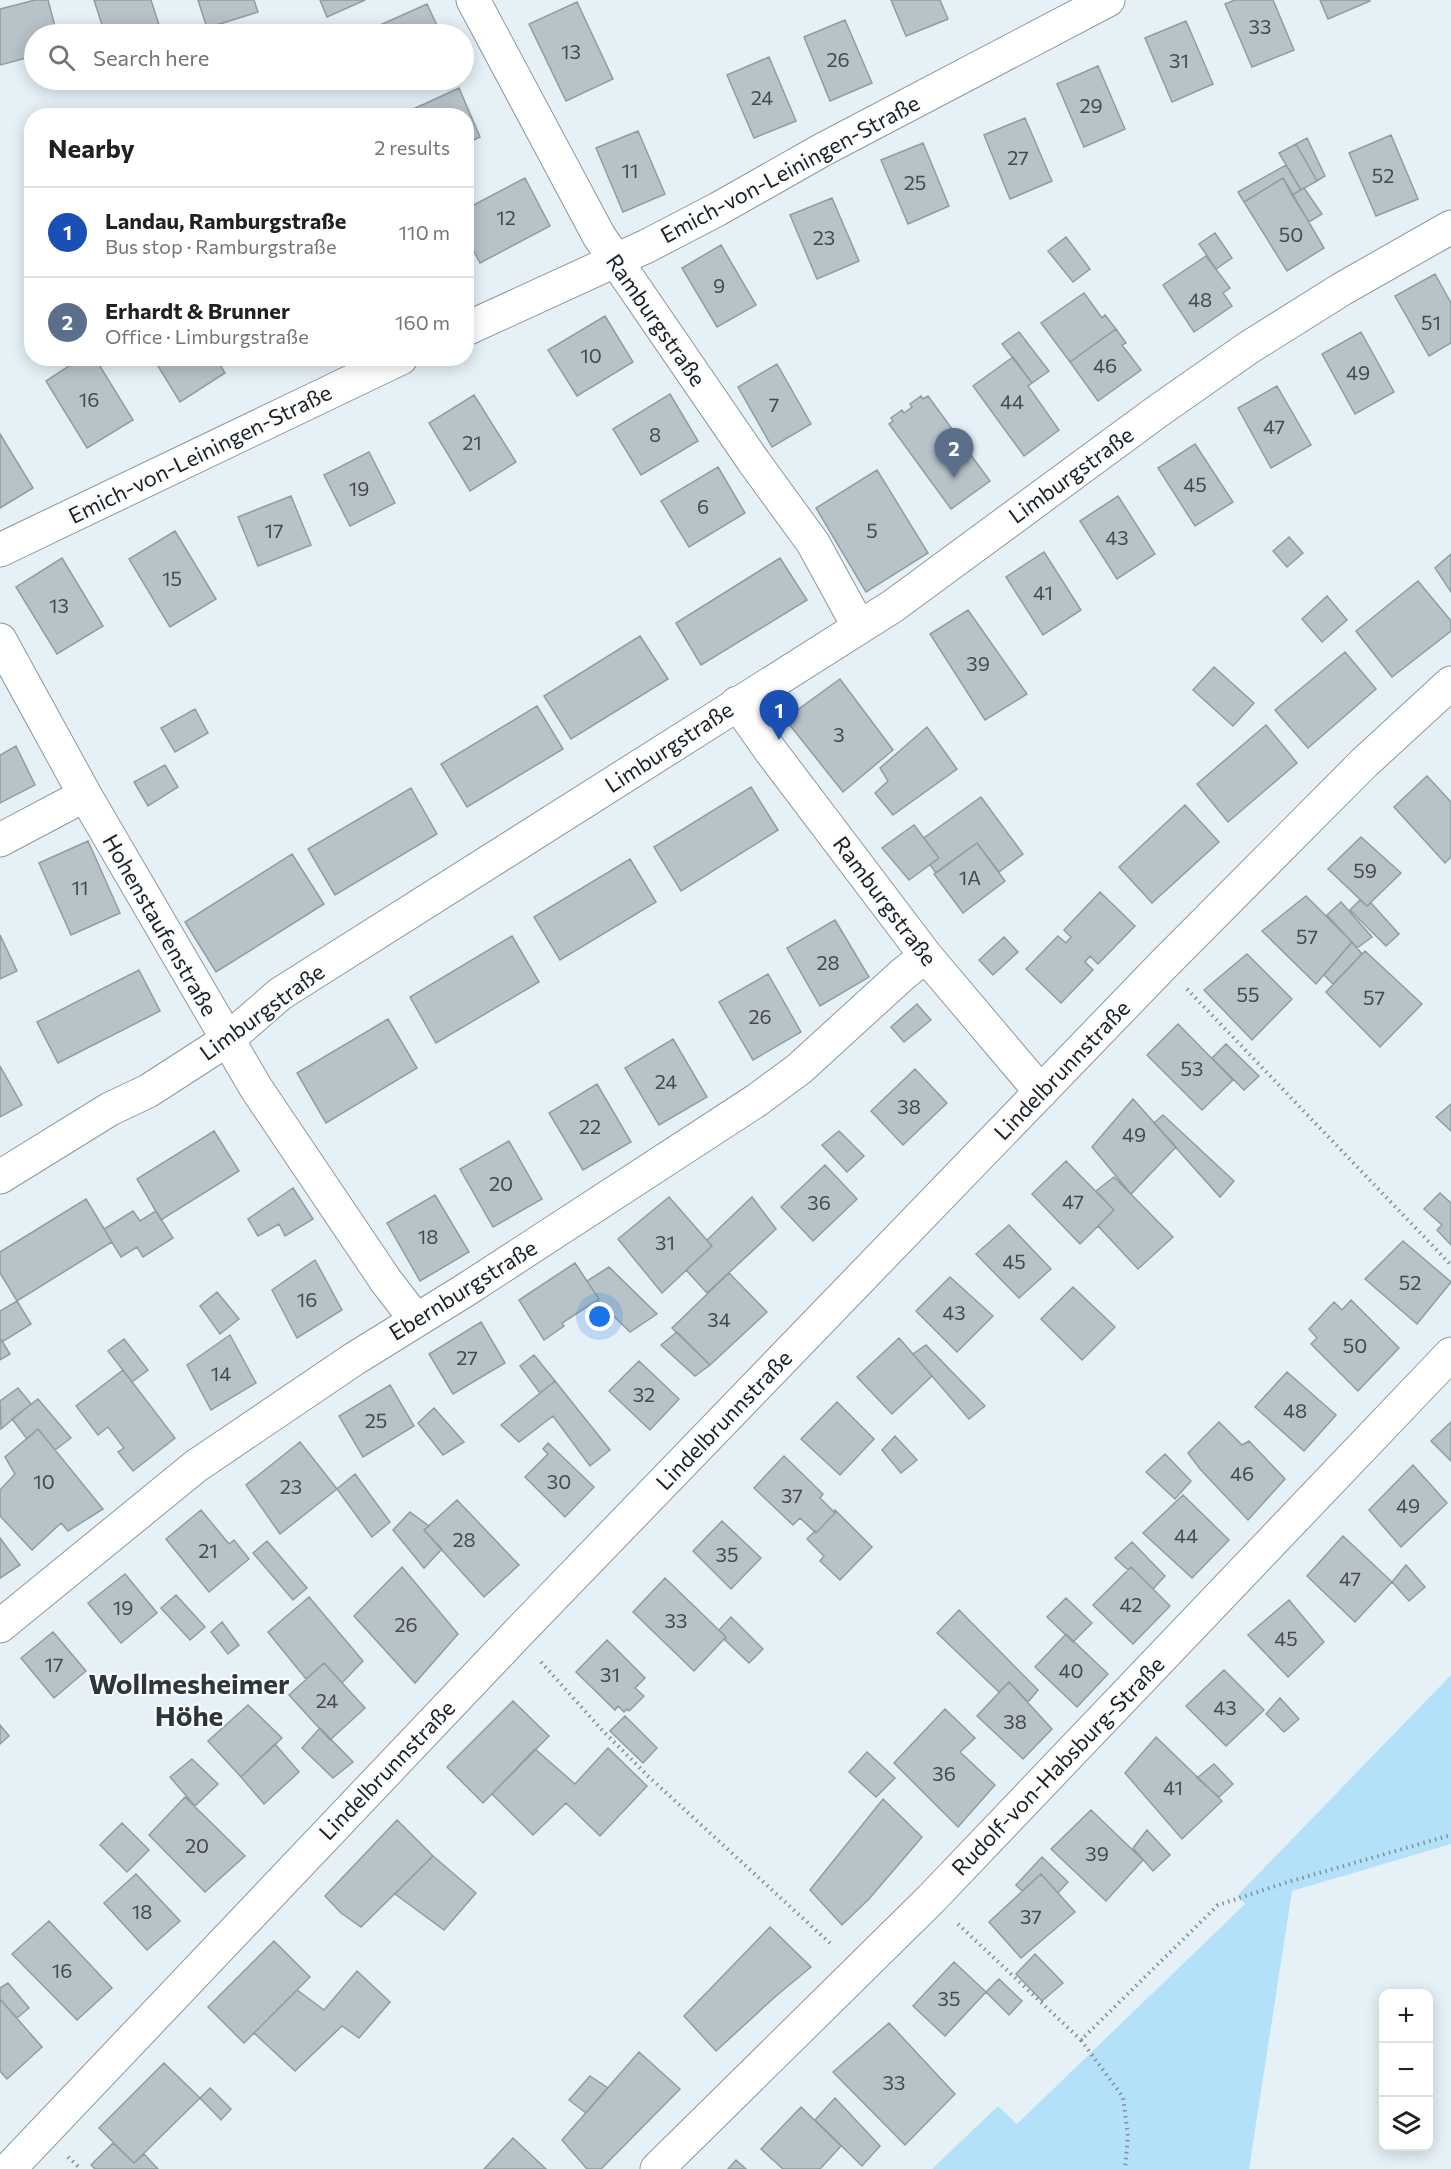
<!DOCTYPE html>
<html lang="en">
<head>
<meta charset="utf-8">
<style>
  body { margin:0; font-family:Commissioner,sans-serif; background:#f2f2f2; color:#202124 }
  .controls { position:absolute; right:18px; bottom:18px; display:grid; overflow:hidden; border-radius:12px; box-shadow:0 3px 15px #0003 }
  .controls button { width:54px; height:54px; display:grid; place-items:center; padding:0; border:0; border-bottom:2px solid #e0e0e0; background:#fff; color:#202124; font:30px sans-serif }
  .you { position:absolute; left:600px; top:1317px; width:21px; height:21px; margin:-15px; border:4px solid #fff; border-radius:50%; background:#1a73e8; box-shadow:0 0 0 9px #1a73e833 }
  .badge { display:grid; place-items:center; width:39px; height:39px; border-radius:50%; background:#1a73e8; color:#fff; font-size:20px; font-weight:700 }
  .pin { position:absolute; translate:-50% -50px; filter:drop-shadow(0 2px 3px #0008) }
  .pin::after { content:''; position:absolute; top:32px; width:21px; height:18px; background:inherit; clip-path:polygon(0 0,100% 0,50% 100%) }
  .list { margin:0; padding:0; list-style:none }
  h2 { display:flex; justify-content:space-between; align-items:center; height:78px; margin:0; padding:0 24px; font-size:26px }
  h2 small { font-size:20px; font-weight:400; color:#757577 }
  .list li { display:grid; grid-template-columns:39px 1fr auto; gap:18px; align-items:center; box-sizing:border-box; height:90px; padding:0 24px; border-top:2px solid #e0e0e0 }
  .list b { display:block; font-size:22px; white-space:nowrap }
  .list p { margin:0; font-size:20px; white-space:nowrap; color:#757577 }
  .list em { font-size:20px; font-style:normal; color:#757577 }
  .icon { flex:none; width:33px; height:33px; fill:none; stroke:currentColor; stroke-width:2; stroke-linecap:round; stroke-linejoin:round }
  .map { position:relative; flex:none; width:1451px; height:2169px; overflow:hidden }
  .search { position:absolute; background:#fff; box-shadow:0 3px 15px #0003; left:24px; top:24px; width:450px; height:66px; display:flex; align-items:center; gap:15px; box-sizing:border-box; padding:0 21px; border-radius:33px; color:#757577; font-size:22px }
  .panel { position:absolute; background:#fff; box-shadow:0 3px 15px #0003; left:24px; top:108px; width:450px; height:258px; border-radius:24px }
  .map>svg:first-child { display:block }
</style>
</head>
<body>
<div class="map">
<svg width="1451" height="2169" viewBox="0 0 1451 2169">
  <rect width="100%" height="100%" fill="#e5f1f7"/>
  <path fill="#b4e1fa" d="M1451,1675V1844L1292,1891L1249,2169H932L998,2106L1017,2124L1245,1904L1237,1896Z"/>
  <path fill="#b7c3c9" stroke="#919ca2" stroke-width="1.5" d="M35,0H48L57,34H34V56L0,65V9Z
    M94,0H151L162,34H105Z
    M198,0H254L258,12L207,28Z
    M320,0H365L327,17Z
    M891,0H940L948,19L906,36Z
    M1235,0H1273L1294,50L1252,67L1225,4Z
    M1320,0H1369L1370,1L1328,19Z
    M577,2L613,79L566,101L529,24Z
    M427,4L441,34H360Z
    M845,20L872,83L830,101L804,37Z
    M1186,21L1213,84L1172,102L1145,38Z
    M769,57L796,121L754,138L727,75Z
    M1098,66L1125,129L1084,147L1057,84Z
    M374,80H392L377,86Z
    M459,88L480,137L466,144V116H398Z
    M1025,118L1052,181L1010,199L984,135Z
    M638,131L665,194L623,212L596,148Z
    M1391,135L1418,199L1376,216L1349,153Z
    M1307,138L1325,176L1317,181L1296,144Z
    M923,143L949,206L908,224L881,160Z
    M1296,144L1317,181L1301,190L1279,153Z
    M1286,165L1301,190L1292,195L1283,178L1244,202L1238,192Z
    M525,178L550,226L480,263L466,236V209Z
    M1283,178L1324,248L1287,271L1244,202Z
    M1304,188L1322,214L1309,222L1292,195Z
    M832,198L859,261L817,279L790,215Z
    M1215,233L1232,258L1216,269L1199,244Z
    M1066,237L1090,269L1073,282L1048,251Z
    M721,245L756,305L717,327L682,268Z
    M1206,256L1230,288L1223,293L1232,306L1194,332L1163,285Z
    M1435,274L1451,303V343L1429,356L1395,296Z
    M1084,293L1102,318L1105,315L1116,329L1070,362L1041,323Z
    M605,316L633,362L577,396L548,350Z
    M1116,329L1126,343L1122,345L1141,370L1098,401L1070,362Z
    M1019,332L1049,371L1032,383L1002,344Z
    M1361,332L1394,392L1355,414L1322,354Z
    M1013,357L1032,383L1028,386L1059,430L1024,456L973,386Z
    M81,358H95L133,420L87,448L46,381Z
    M153,358H216L225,373L180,402Z
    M777,364L811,424L772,447L738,387Z
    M1277,386L1311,445L1271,468L1238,408Z
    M670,394L698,441L641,475L613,429Z
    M474,395L516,462L470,491L429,423Z
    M921,396L923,399L928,396L990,481L951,509L889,424L893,421L891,418L902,410L904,413L912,407L910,404Z
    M0,434L33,488L0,508Z
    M1195,444L1233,502L1195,526L1158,468Z
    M369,452L395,503L350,526L324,475Z
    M718,467L745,513L689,547L661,501Z
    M877,470L928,553L866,592L816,508Z
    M291,496L311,545L258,566L238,517Z
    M1118,496L1155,554L1117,579L1080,521Z
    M175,531L216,599L170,627L129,559Z
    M1289,537L1303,553L1287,567L1273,551Z
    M1044,552L1081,610L1043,635L1006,577Z
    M1451,554V592L1435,568Z
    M62,558L103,626L57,654L16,587Z
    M780,558L807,600L701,665L676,623Z
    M1418,581L1451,621V631L1392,677L1356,631Z
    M1327,596L1347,620L1322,642L1302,619Z
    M968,610L1027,694L985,720L930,634Z
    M640,636L668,679L571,739L544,696Z
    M1345,652L1376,689L1308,748L1275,710Z
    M1214,667L1254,703L1233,726L1193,690Z
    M840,679L893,750L843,792L785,719Z
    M537,706L563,749L467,807L441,764Z
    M195,709L208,733L175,752L161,728Z
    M1266,725L1297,763L1228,822L1197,784Z
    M927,727L957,769L893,815L875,793L888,781L880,768Z
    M16,746L35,785L0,803V755Z
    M165,765L178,787L148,806L134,782Z
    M1427,776L1451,802V857L1445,863L1394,807Z
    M751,787L778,830L681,891L654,847Z
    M411,788L437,834L335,895L308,849Z
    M981,797L1023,854L999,872L977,843L936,873L930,865L939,858L924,838Z
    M1185,805L1219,842L1152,903L1119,867Z
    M914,825L939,858L909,880L882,848Z
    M1361,837L1401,873L1367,906L1328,869Z
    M88,841L120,913L71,935L39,863Z
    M977,843L1005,881L963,913L934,874Z
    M292,854L324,904L216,972L185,922Z
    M630,859L656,902L560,960L534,917Z
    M1100,892L1135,926L1098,964L1090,956L1085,962L1093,970L1061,1003L1026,969L1058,936L1066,943L1071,937L1064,930Z
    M1306,896L1352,942L1316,984L1262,931Z
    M1360,900L1367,906L1371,903L1399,934L1386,946L1350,910Z
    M1341,902L1372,937L1357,948L1327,915Z
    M835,920L869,977L820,1006L787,948Z
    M0,935L17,971L0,979Z
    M512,936L539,982L436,1043L410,997Z
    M1004,937L1018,952L993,975L979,960Z
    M1352,942L1362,954L1333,984L1324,975Z
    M1365,951L1422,1004L1380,1047L1326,992Z
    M1247,954L1292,999L1252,1040L1204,990Z
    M139,970L160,1011L58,1063L37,1022Z
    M768,974L801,1032L753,1060L719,1002Z
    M917,1004L931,1020L904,1042L891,1027Z
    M388,1019L417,1068L326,1123L297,1073Z
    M1178,1024L1233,1080L1202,1110L1147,1055Z
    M673,1039L707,1097L659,1125L625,1068Z
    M1226,1044L1259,1076L1244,1090L1212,1058Z
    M0,1066L22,1105L0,1117Z
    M915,1069L947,1103L903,1145L871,1111Z
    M597,1084L631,1142L583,1170L549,1113Z
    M1133,1099L1176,1147L1131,1194L1092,1147Z
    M1451,1104V1131L1436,1117Z
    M1163,1115L1234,1181L1220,1197L1154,1123Z
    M214,1131L239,1171L161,1220L137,1179Z
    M839,1131L864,1156L847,1172L822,1145Z
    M509,1141L542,1199L493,1227L460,1169Z
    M1066,1161L1114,1210L1080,1244L1032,1194Z
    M825,1165L857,1199L813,1241L781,1207Z
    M1114,1177L1173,1237L1138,1269L1098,1226L1114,1210L1096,1191Z
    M293,1188L313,1219L285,1236L279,1224L258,1236L248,1219Z
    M1440,1193L1451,1203V1245L1437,1230L1442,1225L1424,1209Z
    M435,1195L469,1252L420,1281L387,1223Z
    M669,1197L712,1246L662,1293L618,1239Z
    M752,1197L776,1229L707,1293L686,1270L712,1246L707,1240Z
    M86,1199L112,1242L17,1301L0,1273V1252Z
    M133,1211L140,1221L156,1211L173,1238L143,1257L137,1247L121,1257L104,1229Z
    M1009,1225L1051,1269L1019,1298L976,1254Z
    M1403,1241L1451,1282L1417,1324L1365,1279Z
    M315,1260L342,1310L297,1338L272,1290Z
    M575,1263L599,1299L562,1323L564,1326L544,1340L519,1300Z
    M609,1267L657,1314L630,1332L597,1300L599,1299L587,1281Z
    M729,1273L767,1312L710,1365L672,1328Z
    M950,1277L993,1316L957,1352L916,1311Z
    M1073,1287L1115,1327L1082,1360L1041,1319Z
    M217,1292L239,1319L220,1334L200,1306Z
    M1351,1300L1399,1348L1358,1391L1311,1344L1317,1338L1309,1329L1334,1302L1342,1310Z
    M17,1301L31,1324L2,1342L0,1338V1311Z
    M481,1322L505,1363L453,1394L429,1354Z
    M677,1332L710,1365L695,1376L661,1345Z
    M230,1335L256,1383L211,1410L187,1365Z
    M0,1338L10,1354L0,1360Z
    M899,1338L932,1376L892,1414L857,1377Z
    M124,1339L148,1370L132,1382L108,1351Z
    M926,1345L985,1406L969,1419L913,1354Z
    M534,1355L555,1381L540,1393L520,1366Z
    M639,1361L679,1399L650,1430L609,1391Z
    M123,1370L175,1438L133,1471L118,1452L124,1448L108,1427L98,1435L76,1406Z
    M1287,1372L1336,1415L1304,1451L1255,1407Z
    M555,1381L610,1450L590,1466L553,1416L519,1442L501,1425Z
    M390,1385L414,1426L363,1457L339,1416Z
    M18,1388L31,1404L1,1429L0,1401Z
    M38,1399L71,1438L55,1450L38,1429L27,1439L12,1419Z
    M837,1402L874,1439L840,1475L801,1439Z
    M434,1408L464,1442L443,1455L418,1423Z
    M1219,1422L1242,1445L1249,1441L1285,1479L1248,1520L1200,1469L1188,1453Z
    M1451,1422V1461L1431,1441Z
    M38,1429L103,1509L68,1531L61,1523L32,1550L0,1516V1490L15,1474L5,1457Z
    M895,1436L917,1460L901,1473L882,1450Z
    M300,1442L337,1489L280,1534L246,1485Z
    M548,1443L594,1487L565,1517L525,1477L548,1454L543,1449Z
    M1165,1454L1191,1481L1175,1499L1146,1472Z
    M784,1456L823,1494L820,1498L835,1513L816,1533L800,1518L793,1525L754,1488Z
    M1413,1465L1447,1503L1401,1547L1369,1510Z
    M355,1474L390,1522L372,1537L337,1489Z
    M1183,1495L1229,1540L1192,1578L1143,1533Z
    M457,1500L519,1565L484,1597L424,1530Z
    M201,1510L229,1544L234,1540L249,1559L209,1592L166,1539Z
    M835,1510L872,1547L840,1580L820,1561L824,1556L807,1539L815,1531L816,1533L835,1513Z
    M410,1512L429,1526L424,1530L442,1549L424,1568L393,1530Z
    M722,1521L761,1558L731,1589L693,1551Z
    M1343,1536L1392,1582L1355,1622L1307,1576Z
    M0,1538L20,1565L0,1578Z
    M267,1541L307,1588L293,1600L253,1553Z
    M1132,1542L1165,1576L1153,1589L1131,1567L1128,1570L1115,1558Z
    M1406,1565L1425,1587L1409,1601L1392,1582Z
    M402,1567L458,1634L415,1683L354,1616Z
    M1131,1567L1170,1606L1133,1644L1093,1605Z
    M125,1574L157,1613L121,1643L88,1603Z
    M665,1578L726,1637L694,1671L633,1612Z
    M176,1595L205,1627L190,1640L161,1608Z
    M309,1597L363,1661L342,1683L324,1663L306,1679L268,1632Z
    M1066,1598L1092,1623L1073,1642L1047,1617Z
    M1289,1600L1324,1642L1288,1677L1248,1635Z
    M959,1610L1038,1690L1028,1702L1009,1682L999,1692L937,1633Z
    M731,1617L763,1649L749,1663L725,1640L726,1637L719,1630Z
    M222,1622L239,1645L228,1654L211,1632Z
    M53,1632L86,1671L54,1698L21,1658Z
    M1066,1634L1108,1674L1077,1707L1035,1667Z
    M607,1640L645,1678L635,1688L644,1696L629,1711L627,1709L624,1712L618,1706L615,1710L576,1672Z
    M324,1663L365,1708L330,1740L289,1695Z
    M1224,1670L1264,1710L1226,1746L1186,1706Z
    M1009,1682L1052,1729L1023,1759L977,1716Z
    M1280,1698L1299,1719L1284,1732L1266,1714Z
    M513,1701L549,1736L483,1803L447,1767Z
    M248,1705L282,1738L241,1777L208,1741Z
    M945,1709L975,1738L960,1752L995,1785L958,1827L894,1763Z
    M625,1716L657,1748L643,1763L610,1731Z
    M0,1725L9,1736L0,1744Z
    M320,1728L353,1762L333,1778L302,1748Z
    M1156,1737L1222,1801L1182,1839L1125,1773Z
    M275,1744L299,1772L264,1804L241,1777Z
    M608,1748L647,1786L600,1836L566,1803L533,1835L492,1794L535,1749L575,1784Z
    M867,1752L895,1778L876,1797L849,1772Z
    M192,1759L218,1784L195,1806L170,1777Z
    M1214,1764L1233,1784L1219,1797L1197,1778Z
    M185,1797L245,1856L205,1892L149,1835Z
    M883,1799L922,1837L869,1899L842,1925L810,1890Z
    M1091,1810L1143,1860L1106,1901L1051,1849Z
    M397,1820L433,1856L361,1927L341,1913L325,1896Z
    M122,1823L149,1850L127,1872L100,1845Z
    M1147,1830L1170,1855L1153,1871L1133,1848Z
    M433,1856L476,1893L444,1930L395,1894Z
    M1042,1857L1068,1882L1058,1893L1041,1874L1022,1891L1016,1885Z
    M136,1874L180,1921L147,1950L104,1903Z
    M1041,1874L1075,1912L1021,1958L989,1922Z
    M49,1921L112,1988L77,2020L12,1954Z
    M770,1927L811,1967L776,1996L716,2051L684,2016Z
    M274,1941L310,1977L244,2043L208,2007Z
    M1035,1954L1063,1983L1042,2001L1016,1974Z
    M954,1962L986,1992L945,2036L913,2006Z
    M357,1971L390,2002L359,2038L342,2026L295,2071L254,2033L297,1990L324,2010Z
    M999,1979L1022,2001L1009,2015L986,1992Z
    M8,1983L29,2008L17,2018L0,1999V1988Z
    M0,1999L42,2047L7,2079L0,2071Z
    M889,2023L955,2094L905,2145L833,2072Z
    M639,2052L680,2089L601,2169H587L562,2140Z
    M164,2063L200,2098L134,2163L99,2128Z
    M590,2076L608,2088L586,2113L569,2100Z
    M210,2088L231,2109L221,2120L200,2098Z
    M835,2098L880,2146L862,2166L815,2120Z
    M801,2107L841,2146L820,2169H783L761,2149Z
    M513,2138L546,2169H484Z
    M113,2143L134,2163L144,2154L158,2169H95L91,2165Z
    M736,2160L746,2169H728Z"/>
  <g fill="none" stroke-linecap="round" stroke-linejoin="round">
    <g stroke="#8d989e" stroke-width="35">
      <path id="minor" d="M473,0L599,236L754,462L813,543L859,627
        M466,329L647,246L718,209L822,150L1108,0
        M0,550L401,358
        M0,640L85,795L256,1088L386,1281L416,1320
        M737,703L770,750L926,956L1041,1092
        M0,840L85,795
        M0,1177L110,1109L148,1091L227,1040L280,994L893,606L1158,411L1248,348L1342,289L1451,227
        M0,1626L196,1466L354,1359L467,1289L757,1100L799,1069L903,974L926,956
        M9,2169L517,1634L1163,965L1364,763L1451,683
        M657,2169L931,1899L1451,1354"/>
    </g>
    <path stroke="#868e92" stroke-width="4" stroke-dasharray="1.5 4.5" stroke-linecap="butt" d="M1187,989L1451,1265
      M541,1662L602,1730L649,1777L832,1945
      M958,1924L1081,2040L1218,1905L1288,1882L1451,1835
      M1081,2040L1123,2097L1128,2136L1125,2169
      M68,2157L81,2169"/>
    <use href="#minor" stroke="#fff" stroke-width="33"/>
  </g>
  <g text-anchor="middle" stroke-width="4.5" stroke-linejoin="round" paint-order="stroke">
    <g font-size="20" fill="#43494c">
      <text x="1260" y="34">33</text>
      <text x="571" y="59">13</text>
      <text x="838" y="67">26</text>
      <text x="1179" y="68">31</text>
      <text x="762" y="105">24</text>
      <text x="1091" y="113">29</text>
      <text x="1018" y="165">27</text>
      <text x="630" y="178">11</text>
      <text x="1383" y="183">52</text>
      <text x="915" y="190">25</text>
      <text x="506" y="225">12</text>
      <text x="1291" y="242">50</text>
      <text x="824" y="245">23</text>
      <text x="719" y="293">9</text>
      <text x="1200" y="307">48</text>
      <text x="1431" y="330">51</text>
      <text x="591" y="363">10</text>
      <text x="1105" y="373">46</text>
      <text x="1358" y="380">49</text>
      <text x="89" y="407">16</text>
      <text x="1012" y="409">44</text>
      <text x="774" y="412">7</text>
      <text x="1274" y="434">47</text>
      <text x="655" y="442">8</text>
      <text x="472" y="450">21</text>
      <text x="1195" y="492">45</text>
      <text x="359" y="496">19</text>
      <text x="703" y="514">6</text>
      <text x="274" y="538">17</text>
      <text x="872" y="538">5</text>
      <text x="1117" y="545">43</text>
      <text x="172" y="586">15</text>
      <text x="1043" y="600">41</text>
      <text x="59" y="613">13</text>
      <text x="978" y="671">39</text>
      <text x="839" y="742">3</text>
      <text x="1365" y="878">59</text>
      <text x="970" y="885">1A</text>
      <text x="80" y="895">11</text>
      <text x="1307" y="944">57</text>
      <text x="828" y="970">28</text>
      <text x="1248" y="1002">55</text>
      <text x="1374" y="1005">57</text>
      <text x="760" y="1024">26</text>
      <text x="1192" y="1076">53</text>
      <text x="666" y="1089">24</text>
      <text x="909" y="1114">38</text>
      <text x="590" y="1134">22</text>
      <text x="1134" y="1142">49</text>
      <text x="501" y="1191">20</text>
      <text x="1073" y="1209">47</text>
      <text x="819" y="1210">36</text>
      <text x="428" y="1244">18</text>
      <text x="665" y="1250">31</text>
      <text x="1014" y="1269">45</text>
      <text x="1410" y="1290">52</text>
      <text x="307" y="1307">16</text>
      <text x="954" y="1320">43</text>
      <text x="719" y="1327">34</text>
      <text x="1355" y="1353">50</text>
      <text x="467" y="1365">27</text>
      <text x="221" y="1381">14</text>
      <text x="644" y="1402">32</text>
      <text x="1295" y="1418">48</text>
      <text x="376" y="1428">25</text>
      <text x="1242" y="1481">46</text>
      <text x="44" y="1489">10</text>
      <text x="559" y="1489">30</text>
      <text x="291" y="1494">23</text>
      <text x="792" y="1503">37</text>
      <text x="1408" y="1513">49</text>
      <text x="1186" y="1543">44</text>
      <text x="464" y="1547">28</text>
      <text x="208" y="1558">21</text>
      <text x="727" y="1562">35</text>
      <text x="1350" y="1586">47</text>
      <text x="1131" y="1612">42</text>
      <text x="123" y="1615">19</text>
      <text x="676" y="1628">33</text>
      <text x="406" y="1632">26</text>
      <text x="1286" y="1646">45</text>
      <text x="54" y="1672">17</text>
      <text x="1071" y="1678">40</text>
      <text x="610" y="1682">31</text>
      <text x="327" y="1708">24</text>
      <text x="1225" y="1715">43</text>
      <text x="1015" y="1729">38</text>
      <text x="944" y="1781">36</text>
      <text x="1173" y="1795">41</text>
      <text x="197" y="1853">20</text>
      <text x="1097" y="1861">39</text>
      <text x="142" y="1919">18</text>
      <text x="1031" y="1924">37</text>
      <text x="62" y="1978">16</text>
      <text x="949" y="2006">35</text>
      <text x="894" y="2090">33</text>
    </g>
    <g font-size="22" fill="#1c2023" stroke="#fafcfe">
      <text transform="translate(790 169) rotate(-28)" y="8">Emich-von-Leiningen-Straße</text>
      <text transform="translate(656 320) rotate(55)" y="8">Ramburgstraße</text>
      <text transform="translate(200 454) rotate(-26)" y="8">Emich-von-Leiningen-Straße</text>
      <text transform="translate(1071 475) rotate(-36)" y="8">Limburgstraße</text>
      <text transform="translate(669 747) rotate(-33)" y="8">Limburgstraße</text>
      <text transform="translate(885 901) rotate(53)" y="8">Ramburgstraße</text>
      <text transform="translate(160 925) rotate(60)" y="8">Hohenstaufenstraße</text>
      <text transform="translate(262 1012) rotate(-36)" y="8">Limburgstraße</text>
      <text transform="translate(1062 1070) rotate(-46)" y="8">Lindelbrunnstraße</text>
      <text transform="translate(463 1290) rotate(-32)" y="8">Ebernburgstraße</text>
      <text transform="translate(724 1420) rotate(-46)" y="8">Lindelbrunnstraße</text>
      <text transform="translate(1058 1766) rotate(-46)" y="8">Rudolf-von-Habsburg-Straße</text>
      <text transform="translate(387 1770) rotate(-46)" y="8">Lindelbrunnstraße</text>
    </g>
    <g font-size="28" font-weight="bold" fill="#2d363b" stroke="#fafcfe">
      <text x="189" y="1694">Wollmesheimer<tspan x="189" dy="32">Höhe</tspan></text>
    </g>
  </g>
</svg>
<div class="controls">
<button>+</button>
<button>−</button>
<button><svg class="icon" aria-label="layers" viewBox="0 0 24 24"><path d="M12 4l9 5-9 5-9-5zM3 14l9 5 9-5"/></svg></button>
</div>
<div class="you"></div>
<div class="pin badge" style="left:779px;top:740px;background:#1a4fb4">1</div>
<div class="pin badge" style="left:954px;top:478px;background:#5c6f8a">2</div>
<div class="search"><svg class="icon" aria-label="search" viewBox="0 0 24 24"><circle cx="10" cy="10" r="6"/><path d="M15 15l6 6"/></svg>Search here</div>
<section class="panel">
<h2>Nearby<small>2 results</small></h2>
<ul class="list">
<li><span class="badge" style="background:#1a4fb4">1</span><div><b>Landau, Ramburgstraße</b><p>Bus stop · Ramburgstraße</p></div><em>110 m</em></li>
<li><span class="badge" style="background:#5c6f8a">2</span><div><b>Erhardt &amp; Brunner</b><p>Office · Limburgstraße</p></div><em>160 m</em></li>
</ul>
</section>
</div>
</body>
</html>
